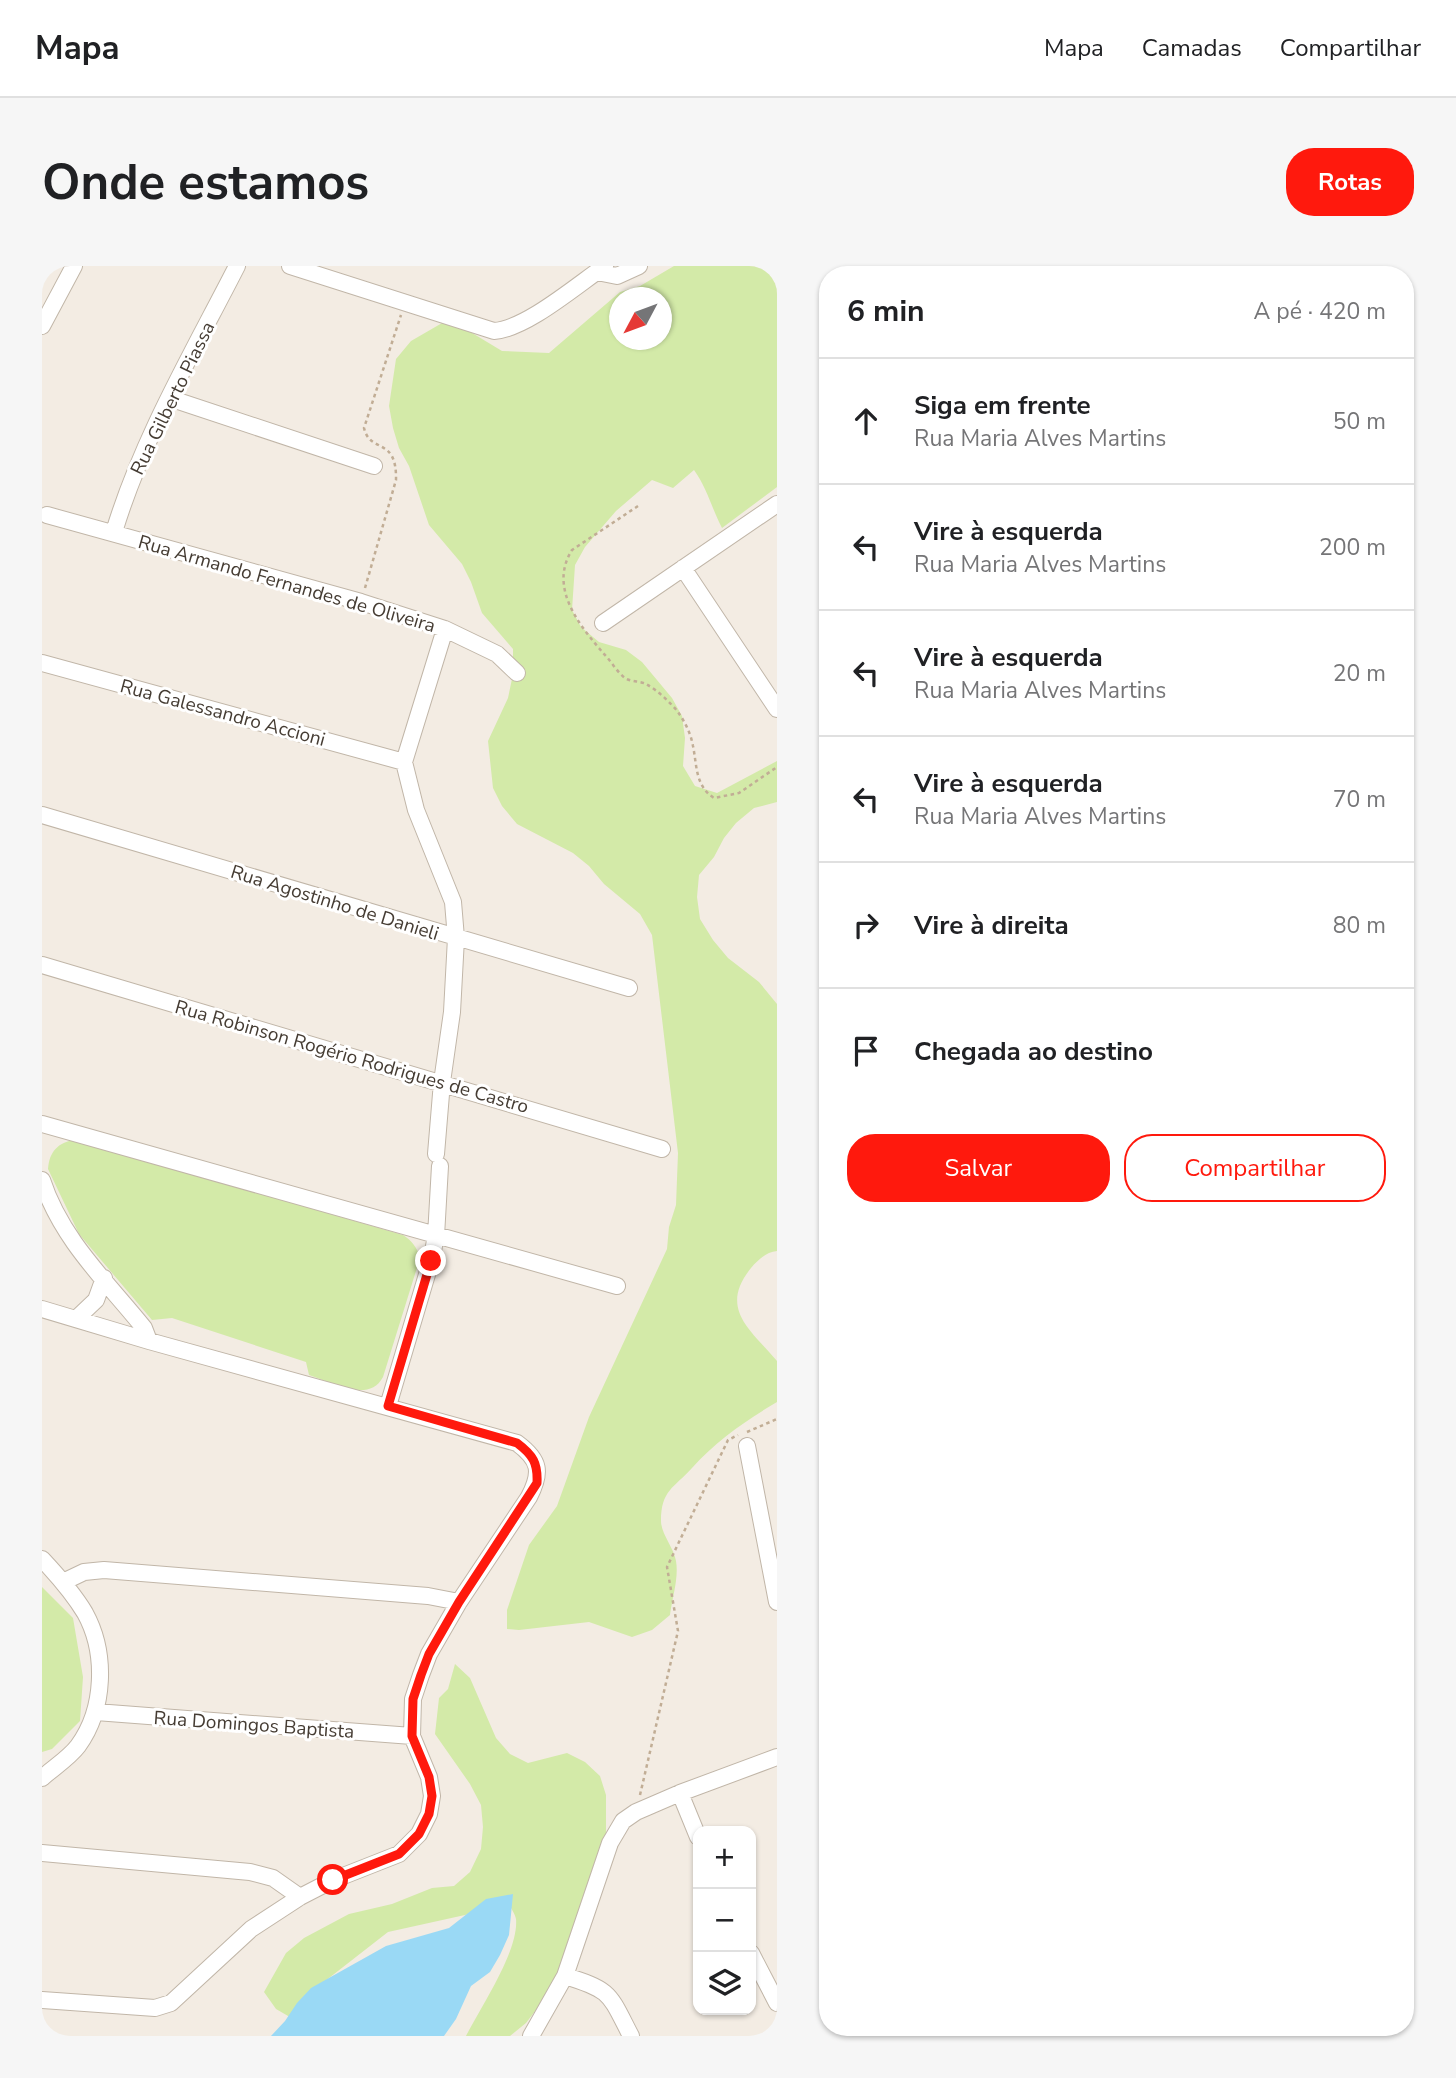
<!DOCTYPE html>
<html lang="pt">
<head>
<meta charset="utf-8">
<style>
  body { margin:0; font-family:"Nunito Sans",sans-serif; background:#f6f6f6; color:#202124 }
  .controls { position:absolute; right:21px; bottom:21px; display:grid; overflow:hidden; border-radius:14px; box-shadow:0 2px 5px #0004 }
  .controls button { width:63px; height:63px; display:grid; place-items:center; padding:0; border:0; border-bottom:2px solid #e0e0e0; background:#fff; color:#202124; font:35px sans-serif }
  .compass { position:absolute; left:567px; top:21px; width:63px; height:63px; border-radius:50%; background:#fff; box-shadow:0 2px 5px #0004; rotate:229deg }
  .stop { position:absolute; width:21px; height:21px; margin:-16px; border:5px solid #ff190d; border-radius:50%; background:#fff }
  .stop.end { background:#ff190d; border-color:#fff; box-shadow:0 2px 7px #0008 }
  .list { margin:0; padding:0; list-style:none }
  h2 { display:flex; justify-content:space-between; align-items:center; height:91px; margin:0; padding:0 28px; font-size:30px }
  h2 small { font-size:23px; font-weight:400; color:#757577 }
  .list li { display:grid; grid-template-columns:46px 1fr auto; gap:21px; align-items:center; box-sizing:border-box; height:126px; padding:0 28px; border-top:2px solid #e0e0e0 }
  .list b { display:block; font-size:26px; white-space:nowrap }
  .list p { margin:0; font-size:23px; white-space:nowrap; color:#757577 }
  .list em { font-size:23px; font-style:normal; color:#757577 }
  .actions { display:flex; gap:14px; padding:21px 28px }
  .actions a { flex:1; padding:16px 0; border:2px solid #ff190d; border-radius:28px; text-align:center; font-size:24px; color:#ff190d }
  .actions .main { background:#ff190d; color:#fff }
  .icon { flex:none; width:38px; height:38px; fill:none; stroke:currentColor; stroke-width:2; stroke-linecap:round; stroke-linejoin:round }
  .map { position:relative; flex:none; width:735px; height:1770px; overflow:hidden; border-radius:28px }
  header { display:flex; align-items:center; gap:42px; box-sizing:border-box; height:98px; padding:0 35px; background:#fff; border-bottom:2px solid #e0e0e0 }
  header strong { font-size:33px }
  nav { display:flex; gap:38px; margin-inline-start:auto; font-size:24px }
  .intro { display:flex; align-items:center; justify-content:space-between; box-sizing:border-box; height:168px; padding:0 42px }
  h1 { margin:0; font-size:49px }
  .button { padding:18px 32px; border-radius:28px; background:#ff190d; color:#fff; font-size:24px; font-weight:700 }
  main { display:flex; gap:42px; padding:0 42px }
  aside { flex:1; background:#fff; border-radius:28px; box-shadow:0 2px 5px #0004 }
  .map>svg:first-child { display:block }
</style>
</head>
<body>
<header>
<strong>Mapa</strong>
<nav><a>Mapa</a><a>Camadas</a><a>Compartilhar</a></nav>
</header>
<div class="intro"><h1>Onde estamos</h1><a class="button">Rotas</a></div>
<main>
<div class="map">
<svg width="735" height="1770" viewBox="0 0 735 1770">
  <rect width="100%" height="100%" fill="#f3ece3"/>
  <path fill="#d3eaa8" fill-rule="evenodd" d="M632,0H735V221L680,262C670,243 665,222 652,204L631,222L610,214L574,245L543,281L533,299L530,344L539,361L557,376L584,384L600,396L630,432L640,450L643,472L641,500L653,520L675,527L735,495V536L712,542L694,557L682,572L672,591L657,609L655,631L658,653L671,674L686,692L717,716L735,738V985C724,986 716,994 709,1002C676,1043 709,1064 735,1095V1136C703,1155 675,1174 650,1202C632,1222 619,1224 619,1255C619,1268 632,1282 634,1295C637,1312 630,1333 628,1349L610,1364L590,1371L547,1356L477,1364L465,1363V1344L487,1279L515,1240L547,1151L625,983L627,961L634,939L636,887L610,669L598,648L562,618L547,600L531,587L475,558L460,540L451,522L446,475L466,432L471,408V383L440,347L429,316L420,298L387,259L367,200L357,182L351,162L347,140L354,93L369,75L407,53L460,85L507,87L578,26L598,20ZM578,32H620V74H578Z
    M33,874L361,969C370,975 375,981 378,992L341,1111C327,1138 289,1116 267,1109L264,1096L130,1052L110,1054L37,968L6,903C7,886 16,876 33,874Z
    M0,1321L31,1352L41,1411L38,1455L10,1483L0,1486Z
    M413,1398L428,1412L454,1472L468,1488L486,1497L525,1487L543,1496L558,1510L564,1529V1573L544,1631L526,1674L522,1697L513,1719L484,1757L468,1770H424C438,1742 477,1685 474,1653C473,1647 467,1639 464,1634L432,1647L346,1666L278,1719L253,1754L234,1743L222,1726L244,1687L262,1672L307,1648L350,1638L390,1622L412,1620L428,1606L439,1583L441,1561L439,1539L428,1518L393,1468L397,1432L406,1423Z"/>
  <path fill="#9ad9f5" d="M471,1628L467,1669L458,1689L448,1706L429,1720L414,1753L402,1770H229L243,1755L255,1737L269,1722L344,1680L407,1662L444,1633Z"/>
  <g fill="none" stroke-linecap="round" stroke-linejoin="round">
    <g stroke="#c1b6a8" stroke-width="18">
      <path id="street" d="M248,0L452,65C484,63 535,19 563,0
        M555,6L575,10L597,0
        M0,60L32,0
        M127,132L332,200
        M5,249L319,336L403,363L455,388L475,407
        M72,266C100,173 151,86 195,0
        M641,302L735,443
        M561,357L735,238
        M0,397L362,496
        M0,549L587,722
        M0,699L620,883
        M0,858L575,1020
        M394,888L400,816L410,746L414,672L411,636L374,544L362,496L403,363
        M0,914C19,973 65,1016 102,1062L107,1075
        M0,1043L107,1075L475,1177C498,1194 500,1206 487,1231L417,1336L387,1388L379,1409L371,1433L370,1470L387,1511L390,1530L387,1548L377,1568L357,1588L291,1614L258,1631L209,1663L129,1737L113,1742L0,1734
        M34,1053L54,1034L62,1012
        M346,1140L389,995L394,970L398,900
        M705,1180L735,1336
        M0,1293C16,1310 31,1327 43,1347C65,1387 63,1443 36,1480C27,1492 11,1502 0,1512
        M21,1316L42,1306L62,1304L386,1330L417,1336
        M54,1446L370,1470
        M638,1527L656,1571
        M0,1587L208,1606L231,1612L258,1631
        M709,1687L735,1737
        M523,1710C570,1724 567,1728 589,1770
        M489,1770L523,1710L568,1577L581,1555L594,1546L638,1527L735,1491"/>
    </g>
    <path stroke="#c1ad95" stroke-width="2.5" stroke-dasharray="3.5 3.5" stroke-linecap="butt" d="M596,240L530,284C506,322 538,360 562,388C569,395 575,406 583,412C589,416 598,415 604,418C615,424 628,436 636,446C643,456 649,468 651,480C655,499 653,520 672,532L697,527L735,501
      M323,322L354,214C355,170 328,188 322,162L359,49
      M705,1166L735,1153
      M598,1529L636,1365L625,1301L686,1174L696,1169"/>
    <use href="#street" stroke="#fff" stroke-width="16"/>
  </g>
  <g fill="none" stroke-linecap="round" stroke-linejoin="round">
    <path stroke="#ff190d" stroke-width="9" d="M291,1614L357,1588L377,1568L387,1548L390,1530L387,1511L370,1470L371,1433L379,1409L387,1388L417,1336L495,1217C496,1197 491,1189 475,1177L346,1140L389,995"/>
  </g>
  <g text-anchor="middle" stroke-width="6" stroke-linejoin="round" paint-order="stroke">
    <g font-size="19" fill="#453c33" stroke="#fff">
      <text transform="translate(130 132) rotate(-64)" y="7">Rua Gilberto Piassa</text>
      <text transform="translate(245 317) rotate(16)" y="7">Rua Armando Fernandes de Oliveira</text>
      <text transform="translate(181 446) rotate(15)" y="7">Rua Galessandro Accioni</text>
      <text transform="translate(293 636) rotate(17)" y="7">Rua Agostinho de Danieli</text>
      <text transform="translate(310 790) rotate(16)" y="7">Rua Robinson Rogério Rodrigues de Castro</text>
      <text transform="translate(212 1458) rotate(4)" y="7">Rua Domingos Baptista</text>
    </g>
  </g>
</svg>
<div class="controls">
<button>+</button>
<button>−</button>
<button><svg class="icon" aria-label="layers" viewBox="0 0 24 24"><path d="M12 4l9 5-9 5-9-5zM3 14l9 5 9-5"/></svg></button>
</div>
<svg class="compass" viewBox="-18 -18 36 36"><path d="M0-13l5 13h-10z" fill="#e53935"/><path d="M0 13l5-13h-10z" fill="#757577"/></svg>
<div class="stop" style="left:291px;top:1614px"></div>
<div class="stop end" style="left:389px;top:995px"></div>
</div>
<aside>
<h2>6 min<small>A pé · 420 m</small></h2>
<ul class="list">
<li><svg class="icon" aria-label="ahead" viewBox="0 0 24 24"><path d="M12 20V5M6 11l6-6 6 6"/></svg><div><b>Siga em frente</b><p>Rua Maria Alves Martins</p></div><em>50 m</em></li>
<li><svg class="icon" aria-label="left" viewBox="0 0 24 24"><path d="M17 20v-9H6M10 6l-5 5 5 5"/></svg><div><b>Vire à esquerda</b><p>Rua Maria Alves Martins</p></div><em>200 m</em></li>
<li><svg class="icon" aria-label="left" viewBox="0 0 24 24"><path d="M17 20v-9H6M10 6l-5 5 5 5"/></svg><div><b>Vire à esquerda</b><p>Rua Maria Alves Martins</p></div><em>20 m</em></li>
<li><svg class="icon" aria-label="left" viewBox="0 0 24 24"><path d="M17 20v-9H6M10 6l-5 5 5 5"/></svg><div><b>Vire à esquerda</b><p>Rua Maria Alves Martins</p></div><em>70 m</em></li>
<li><svg class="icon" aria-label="right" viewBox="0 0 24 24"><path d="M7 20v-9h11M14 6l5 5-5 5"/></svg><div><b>Vire à direita</b></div><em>80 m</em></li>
<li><svg class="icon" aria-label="arrive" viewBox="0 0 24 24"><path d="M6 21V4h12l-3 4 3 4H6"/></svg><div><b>Chegada ao destino</b></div></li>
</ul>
<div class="actions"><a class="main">Salvar</a><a>Compartilhar</a></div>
</aside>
</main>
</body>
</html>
